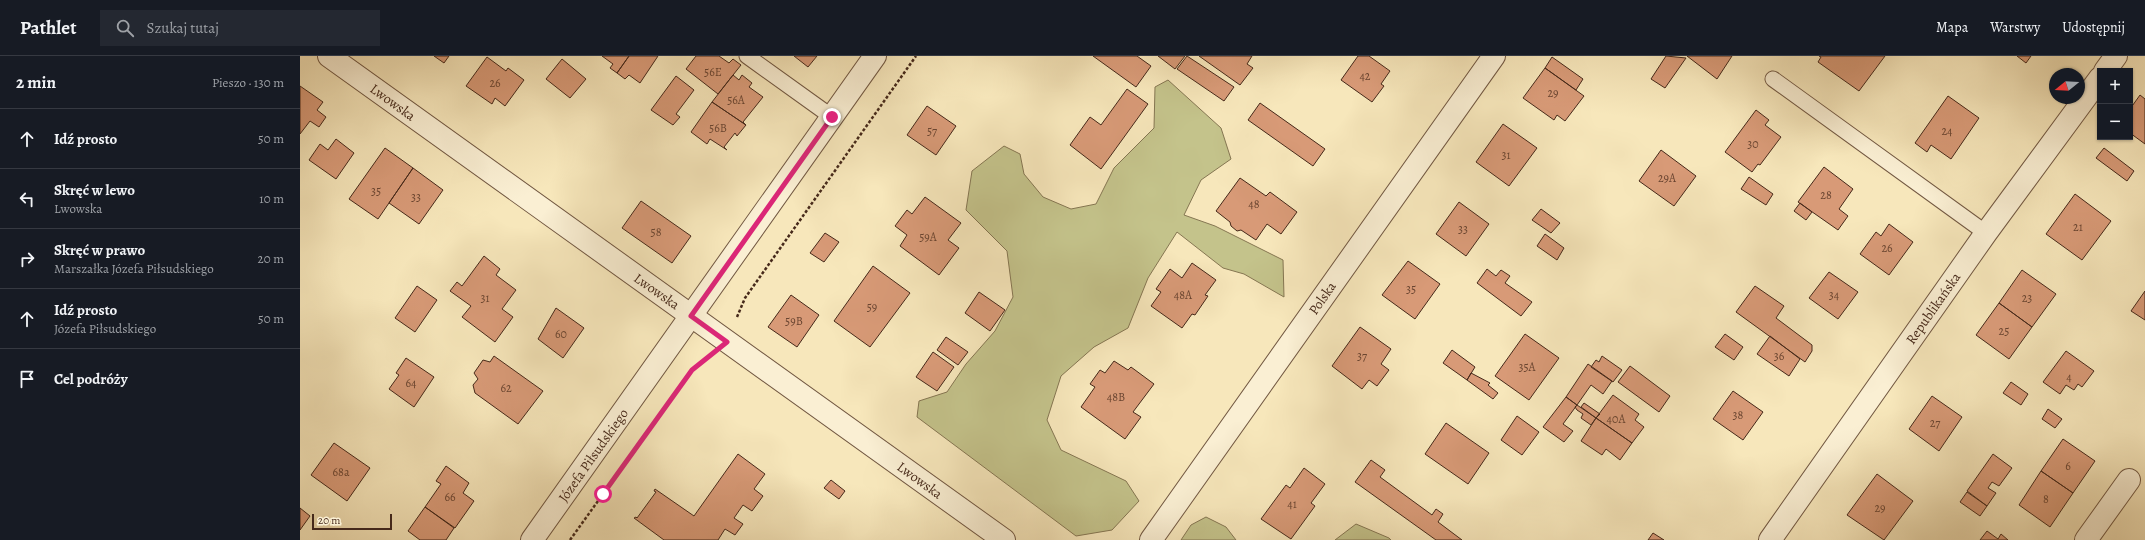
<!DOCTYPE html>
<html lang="pl">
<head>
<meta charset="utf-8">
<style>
  body { margin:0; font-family:Alegreya,serif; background:#242831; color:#f1f3f6 }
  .controls { position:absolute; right:12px; top:12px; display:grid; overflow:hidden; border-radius:0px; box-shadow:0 1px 3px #0004 }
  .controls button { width:36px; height:36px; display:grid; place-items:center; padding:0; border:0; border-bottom:1px solid #363941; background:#171b24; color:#f1f3f6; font:20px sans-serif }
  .compass { position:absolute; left:1749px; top:12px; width:36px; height:36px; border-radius:50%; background:#171b24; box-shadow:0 1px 3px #0004; rotate:252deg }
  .scale { position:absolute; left:12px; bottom:10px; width:80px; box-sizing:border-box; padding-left:4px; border:2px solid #46291a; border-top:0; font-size:11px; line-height:14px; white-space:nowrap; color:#46291a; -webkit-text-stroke:3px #faefd3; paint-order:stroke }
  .stop { position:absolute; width:12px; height:12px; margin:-9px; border:3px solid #db2777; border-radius:50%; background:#fff }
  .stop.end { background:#db2777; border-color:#fff; box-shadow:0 1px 4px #0008 }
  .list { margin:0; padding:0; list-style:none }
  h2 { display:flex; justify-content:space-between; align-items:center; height:52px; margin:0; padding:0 16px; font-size:17px }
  h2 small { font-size:13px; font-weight:400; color:#9ea1a6 }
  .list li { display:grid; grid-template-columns:26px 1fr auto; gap:12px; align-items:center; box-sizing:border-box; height:60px; padding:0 16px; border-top:1px solid #363941 }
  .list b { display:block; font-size:15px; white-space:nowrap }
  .list p { margin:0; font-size:13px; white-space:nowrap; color:#9ea1a6 }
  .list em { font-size:13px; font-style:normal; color:#9ea1a6 }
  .icon { flex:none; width:22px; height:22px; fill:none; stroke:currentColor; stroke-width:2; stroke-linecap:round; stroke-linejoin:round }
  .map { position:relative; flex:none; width:1845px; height:484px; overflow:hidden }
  header { display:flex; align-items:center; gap:24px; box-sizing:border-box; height:56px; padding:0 20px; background:#171b24; border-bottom:1px solid #363941 }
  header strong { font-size:19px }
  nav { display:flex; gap:22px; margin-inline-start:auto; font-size:14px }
  .search { width:280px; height:36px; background:#242831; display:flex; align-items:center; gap:10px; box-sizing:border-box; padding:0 14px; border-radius:0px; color:#9ea1a6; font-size:15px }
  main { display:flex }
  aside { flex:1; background:#171b24 }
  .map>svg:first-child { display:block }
</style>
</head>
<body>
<header>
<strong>Pathlet</strong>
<div class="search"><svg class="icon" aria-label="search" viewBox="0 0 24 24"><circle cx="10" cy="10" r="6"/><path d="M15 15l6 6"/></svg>Szukaj tutaj</div>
<nav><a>Mapa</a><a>Warstwy</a><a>Udostępnij</a></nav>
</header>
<main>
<aside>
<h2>2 min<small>Pieszo · 130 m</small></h2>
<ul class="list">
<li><svg class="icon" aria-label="ahead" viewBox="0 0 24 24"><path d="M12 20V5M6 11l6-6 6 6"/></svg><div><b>Idź prosto</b></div><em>50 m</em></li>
<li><svg class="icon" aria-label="left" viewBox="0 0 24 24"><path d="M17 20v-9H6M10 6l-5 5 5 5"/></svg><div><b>Skręć w lewo</b><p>Lwowska</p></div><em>10 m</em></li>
<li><svg class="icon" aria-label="right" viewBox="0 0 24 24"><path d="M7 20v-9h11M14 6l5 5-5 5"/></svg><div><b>Skręć w prawo</b><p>Marszałka Józefa Piłsudskiego</p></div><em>20 m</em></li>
<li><svg class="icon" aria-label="ahead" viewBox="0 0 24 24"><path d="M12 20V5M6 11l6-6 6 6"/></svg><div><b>Idź prosto</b><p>Józefa Piłsudskiego</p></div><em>50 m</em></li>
<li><svg class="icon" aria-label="arrive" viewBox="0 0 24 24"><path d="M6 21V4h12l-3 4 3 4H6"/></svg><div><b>Cel podróży</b></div></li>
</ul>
</aside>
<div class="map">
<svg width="1845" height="484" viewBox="0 0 1845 484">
  <rect width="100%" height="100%" fill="#f7e7bb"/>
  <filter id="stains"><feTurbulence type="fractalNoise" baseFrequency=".005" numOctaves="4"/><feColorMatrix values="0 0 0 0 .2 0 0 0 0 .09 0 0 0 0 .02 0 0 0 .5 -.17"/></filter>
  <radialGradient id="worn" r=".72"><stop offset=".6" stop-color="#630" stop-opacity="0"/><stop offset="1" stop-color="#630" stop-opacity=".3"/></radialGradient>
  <path fill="#c4c38b" stroke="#857652" d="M868,24L921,72L931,103L901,124L884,159L915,170L983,204L984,241L944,218L923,212L877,176L848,222L828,272L794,291L761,320L747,364L761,394L826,425L839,445L812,474L776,480L617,361L619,345L647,336L666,308L695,275L713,241L707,195L666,154L672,115L704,90L720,98L724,118L743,141L771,153L796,148L814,112L854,72L855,31Z
    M906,461L926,471L936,484H881L891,469Z
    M1056,468L1089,482L1091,484H1035Z"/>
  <path fill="#d89a77" stroke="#46291a" d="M134,0H149L144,7Z
    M302,0H329L317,17L310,12L313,8Z
    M329,0H358L340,27L329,19L325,23L317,17Z
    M396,0H419L429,7L433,3L441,9L418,38L386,13Z
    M494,0H517L508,11Z
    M793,0H837L851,10L836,31Z
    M858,0H885L875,13Z
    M887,0L934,31L924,45L877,13Z
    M899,0H952L947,8L953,12L940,29Z
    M1058,0H1069L1090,15L1081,28L1084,30L1072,46L1041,24Z
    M1366,0L1386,2L1365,32L1351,23Z
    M1387,0H1432L1417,23Z
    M1519,0H1585L1559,35L1518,6L1521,1Z
    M1717,0H1731L1726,7Z
    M187,1L206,15L208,12L224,24L205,50L195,42L192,48L166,30Z
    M1252,1L1283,23L1276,34L1245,12Z
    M262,3L286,23L270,42L246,23Z
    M1245,12L1284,40L1265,65L1257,59L1254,64L1223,42Z
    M433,19L439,24L442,19L452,27L449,31L463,41L443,66L446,69L412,46Z
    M376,20L394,34L376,58L380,61L373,69L351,54Z
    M0,30L23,46L17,54L26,61L19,71L10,65L0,78Z
    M827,33L848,48L801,113L770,89L790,61L801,69Z
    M1840,39L1845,43V88L1830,77V53Z
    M1648,40L1679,62L1651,103L1631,89L1627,96L1615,87Z
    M412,46L446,69L437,80L435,77L424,91L427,94L410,83L407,88L391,76Z
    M960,47L1025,93L1013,110L948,64Z
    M627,50L656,70L636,99L607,79Z
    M1456,54L1469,64L1465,69L1481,81L1460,109L1458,108L1452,116L1425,96Z
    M1203,68L1237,92L1209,130L1176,106Z
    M36,83L54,97L36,123L9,104L20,88L28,94Z
    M85,92L113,112L78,163L49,143Z
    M1804,92L1834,115L1827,125L1796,102Z
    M1361,94L1396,120L1374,150L1339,125Z
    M1524,111L1553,133L1539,153L1548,160L1538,174L1498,146Z
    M113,112L143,134L119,168L89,147Z
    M1449,121L1473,138L1466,149L1441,133Z
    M940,122L966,140L970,136L997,156L981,178L967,168L956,184L941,174L937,175L931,170L930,166L916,155Z
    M1775,138L1811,165L1782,204L1746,178Z
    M625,141L661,167L648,184L659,192L639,219L600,190L607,179L595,170L607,154L612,158Z
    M341,145L391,180L372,207L322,172Z
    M1159,146L1189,168L1166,200L1136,178Z
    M1500,147L1512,156L1506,164L1494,155Z
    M1241,153L1260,167L1251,177L1232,164Z
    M1589,168L1613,186L1589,219L1560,198L1576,176L1581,180Z
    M525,177L539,186L524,206L510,197Z
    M1245,178L1264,192L1257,204L1237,190Z
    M184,200L200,213L196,219L216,234L202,253L213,261L195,286L162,261L171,250L150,235L157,226L162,230Z
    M1108,205L1140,228L1115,263L1082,239Z
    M892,207L916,224L905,239L908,240L895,259L892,258L882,272L851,250L861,236L856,233L870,213L882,222Z
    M573,210L610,237L570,291L534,265Z
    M1187,213L1196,220L1201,214L1210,220L1205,227L1232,246L1221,260L1177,227Z
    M1722,214L1756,238L1732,271L1699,247Z
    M1529,216L1558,236L1538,263L1509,242Z
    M117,230L137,244L115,276L95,262Z
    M1455,230L1484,250L1476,262L1512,289V295L1505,306L1436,256Z
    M1845,235V264L1831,255Z
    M679,236L705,254L690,275L665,257Z
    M491,239L519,259L497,291L468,271Z
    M1699,247L1732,271L1709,303L1676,279Z
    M256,252L284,272L263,302L238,283Z
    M1060,271L1091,293L1081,308L1089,314L1077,330L1069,324L1062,333L1032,310Z
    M1225,278L1259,302L1229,344L1195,320Z
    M1425,278L1443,291L1434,304L1415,291Z
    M1470,280L1500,303L1489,320L1457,298Z
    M646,281L668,296L658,309L637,294Z
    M1152,294L1175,311L1167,324L1143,307Z
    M1766,295L1794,315L1782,331L1778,328L1774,334L1766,329L1760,338L1743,326Z
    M633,296L654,311L637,335L616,321Z
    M194,300L243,335L218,368L175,337L173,329L178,323L174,317L183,304L190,306Z
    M1302,300L1322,314L1313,326L1291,311L1296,304L1299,306Z
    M106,302L134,321L114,351L89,333L99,319L96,317Z
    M814,305L828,314L831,311L854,328L833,356L841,361L825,383L781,351L795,331L790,328L800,314L805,317Z
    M1288,308L1312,325L1303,338L1291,329L1277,349L1266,341Z
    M1330,310L1370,340L1359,356L1318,326Z
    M1171,317L1190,327L1188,329L1198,337L1193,343L1167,324Z
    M1711,326L1728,338L1721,349L1703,337Z
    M1433,335L1463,356L1443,384L1413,363Z
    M1313,339L1339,358L1335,364L1344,371L1332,387L1296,362Z
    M1632,340L1662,361L1639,395L1609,373Z
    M1266,341L1277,349L1263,368L1273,375L1264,386L1243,371Z
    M1284,347L1300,358L1296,362L1281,351Z
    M1277,349L1296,362L1291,369L1281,362L1283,358L1277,354L1275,351Z
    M1748,353L1762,363L1755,372L1742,363Z
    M1217,360L1239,376L1222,399L1201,384Z
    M1296,362L1332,387L1320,404L1306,393L1302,399L1281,385Z
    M1146,367L1189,397L1168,428L1125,398Z
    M1763,383L1795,405L1773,437L1741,415Z
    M34,387L70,412L47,445L11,419Z
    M438,398L465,418L454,433L463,440L452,455L443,449L434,462L443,468L435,479L425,473L418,484H364L334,462L336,461L337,462L356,436L354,435L355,433L394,460Z
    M1693,398L1712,412L1699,430L1692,426L1688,432L1696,437L1687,450L1667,435Z
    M1071,404L1085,414L1080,421L1132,459L1136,453L1143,458L1138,466L1162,484H1136L1055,426Z
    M146,410L169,427L163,437L174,445L155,472L125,451L141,428L136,425Z
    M1004,412L1025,428L1011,447L1015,450L991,483L961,463L986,429L990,432Z
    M1741,415L1773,437L1750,471L1719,449Z
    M1577,418L1613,445L1584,484L1547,459Z
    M531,424L545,435L539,443L524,432Z
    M1667,436L1687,450L1680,460L1660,446Z
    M125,451L154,472L146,484H120L108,475Z
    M0,452L10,460L0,474Z
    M1687,475L1698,483L1701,478L1708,484H1680Z
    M1353,477L1364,484H1348Z"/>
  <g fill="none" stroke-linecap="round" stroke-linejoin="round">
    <g stroke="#725842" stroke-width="17">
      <path id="service" d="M447,0L532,61
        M1473,23L1686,177"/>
    </g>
    <g stroke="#725842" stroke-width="24">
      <path id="minor" d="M29,0L704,484
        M1805,15L1816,0
        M851,484L1194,0
        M1470,484L1686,177L1800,22
        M1786,484L1829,424"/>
    </g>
    <g stroke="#725842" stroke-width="24">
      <path id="tertiary" d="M232,484L575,0"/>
    </g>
    <path stroke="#46291a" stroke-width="2.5" stroke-dasharray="3 2" stroke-linecap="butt" d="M437,261L445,242L616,0
      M270,484L392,314L407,301"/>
    <use href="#service" stroke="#faefd3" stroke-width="15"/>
    <use href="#minor" stroke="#faefd3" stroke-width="22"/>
    <use href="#tertiary" stroke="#faefd3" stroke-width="22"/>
  </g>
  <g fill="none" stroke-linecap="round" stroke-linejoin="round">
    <path stroke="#db2777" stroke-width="5" d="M303,438L392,314L427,286L391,260L532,61"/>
  </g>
  <g text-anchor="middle" stroke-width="4" stroke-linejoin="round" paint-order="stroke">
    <g font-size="12" fill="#6a4531">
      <text x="413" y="20">56E</text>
      <text x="1065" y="24">42</text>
      <text x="195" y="31">26</text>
      <text x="1253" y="41">29</text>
      <text x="436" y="48">56A</text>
      <text x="418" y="76">56B</text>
      <text x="632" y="79">57</text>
      <text x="1647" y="79">24</text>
      <text x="1453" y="92">30</text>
      <text x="1206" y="103">31</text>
      <text x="1367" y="126">29A</text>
      <text x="76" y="139">35</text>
      <text x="1526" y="143">28</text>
      <text x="116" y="145">33</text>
      <text x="954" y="152">48</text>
      <text x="1778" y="175">21</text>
      <text x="1163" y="177">33</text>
      <text x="356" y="180">58</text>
      <text x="628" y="185">59A</text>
      <text x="1587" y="196">26</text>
      <text x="1111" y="237">35</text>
      <text x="883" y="243">48A</text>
      <text x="1534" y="243">34</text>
      <text x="185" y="246">31</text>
      <text x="1727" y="246">23</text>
      <text x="572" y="255">59</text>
      <text x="494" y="269">59B</text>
      <text x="1704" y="279">25</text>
      <text x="261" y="282">60</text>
      <text x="1062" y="304">37</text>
      <text x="1479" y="304">36</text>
      <text x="1227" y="315">35A</text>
      <text x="1769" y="325">4</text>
      <text x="111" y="331">64</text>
      <text x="206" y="336">62</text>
      <text x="816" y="345">48B</text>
      <text x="1438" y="363">38</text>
      <text x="1316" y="367">40A</text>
      <text x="1635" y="371">27</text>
      <text x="1768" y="414">6</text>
      <text x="41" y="420">68a</text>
      <text x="150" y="445">66</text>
      <text x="1746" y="447">8</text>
      <text x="992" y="452">41</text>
      <text x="1580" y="456">29</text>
    </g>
    <g font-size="14" fill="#46291a" stroke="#faefd3">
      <text transform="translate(93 46) rotate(36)" y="5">Lwowska</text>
      <text transform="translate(357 235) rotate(35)" y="5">Lwowska</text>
      <text transform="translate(1022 242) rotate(-55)" y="5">Polska</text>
      <text transform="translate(1633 252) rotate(-55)" y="5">Republikańska</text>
      <text transform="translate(293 399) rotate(-55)" y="5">Józefa Piłsudskiego</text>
      <text transform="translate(620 424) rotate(36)" y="5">Lwowska</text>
    </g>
  </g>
  <rect width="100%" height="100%" filter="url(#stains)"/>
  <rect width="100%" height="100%" fill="url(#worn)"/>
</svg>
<div class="controls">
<button>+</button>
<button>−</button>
</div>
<svg class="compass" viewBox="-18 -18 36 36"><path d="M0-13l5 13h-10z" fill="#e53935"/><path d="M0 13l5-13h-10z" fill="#9ea1a6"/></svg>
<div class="scale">20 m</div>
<div class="stop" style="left:303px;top:438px"></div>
<div class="stop end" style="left:532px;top:61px"></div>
</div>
</main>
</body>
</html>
